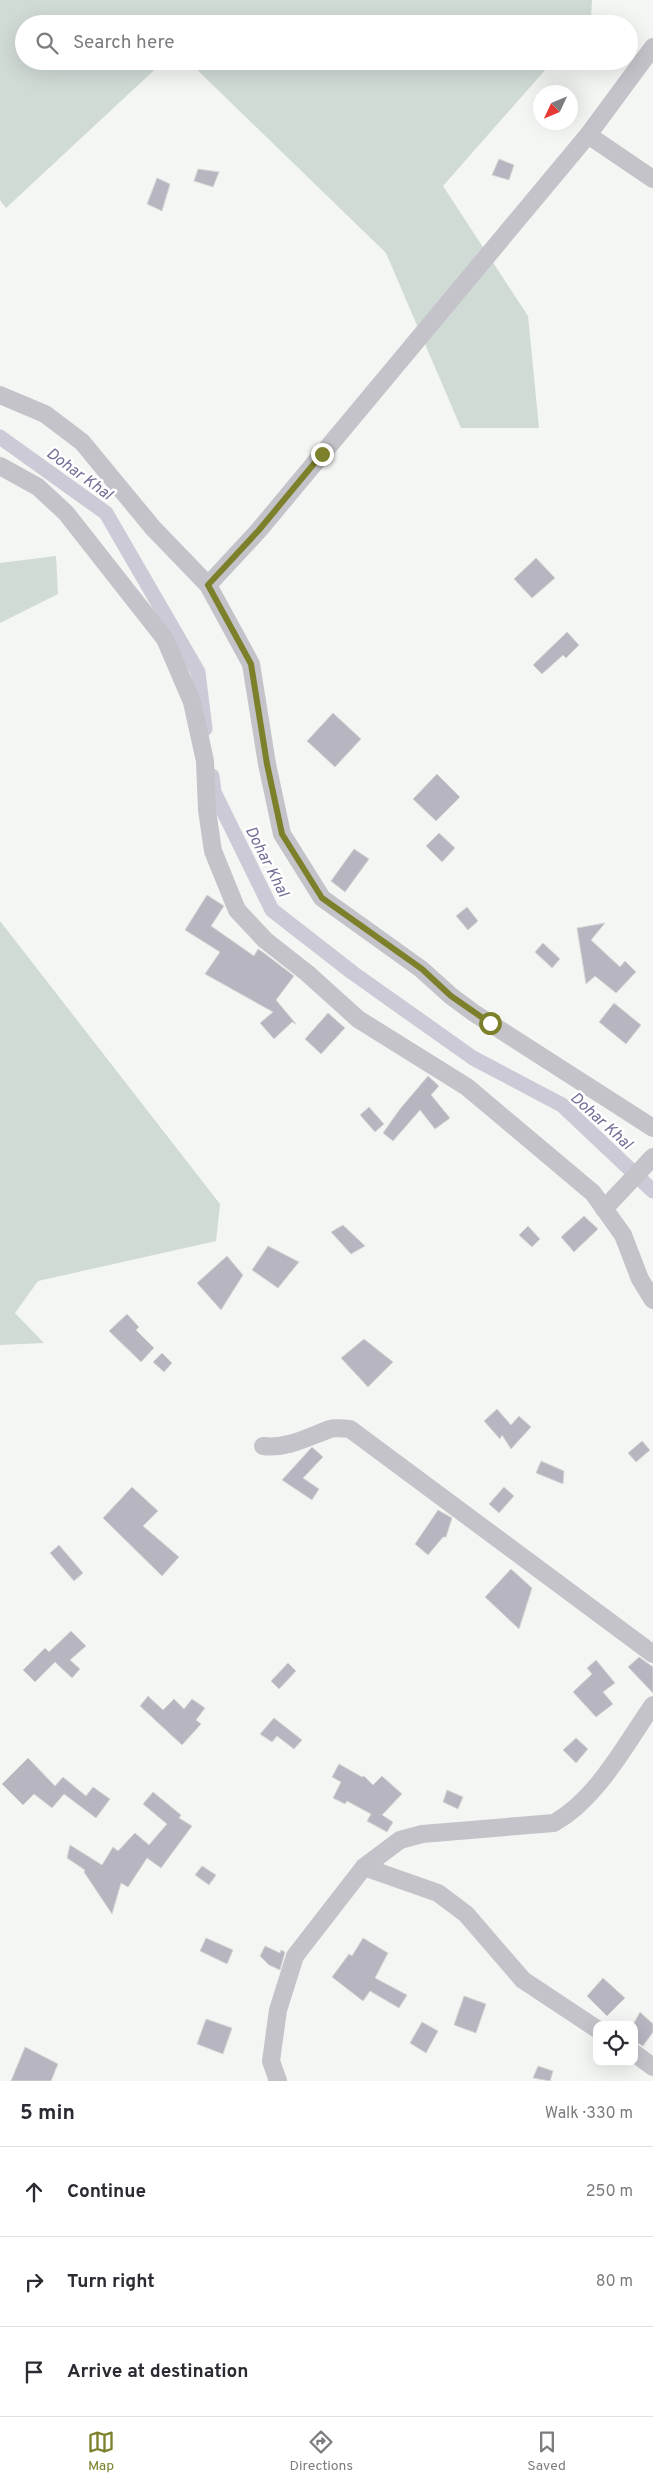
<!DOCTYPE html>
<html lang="en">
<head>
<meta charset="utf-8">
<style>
  body { margin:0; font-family:Overpass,sans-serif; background:#f7f7f7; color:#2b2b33 }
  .controls { position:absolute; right:15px; bottom:15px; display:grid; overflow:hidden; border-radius:10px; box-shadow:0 5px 20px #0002 }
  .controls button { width:45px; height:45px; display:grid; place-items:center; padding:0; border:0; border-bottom:1px solid #e1e1e2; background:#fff; color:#2b2b33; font:25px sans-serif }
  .compass { position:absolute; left:533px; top:85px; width:45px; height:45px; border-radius:50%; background:#fff; box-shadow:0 5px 20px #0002; rotate:226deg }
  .stop { position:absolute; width:15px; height:15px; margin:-11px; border:4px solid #7c802a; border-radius:50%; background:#fff }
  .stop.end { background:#7c802a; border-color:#fff; box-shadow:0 1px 5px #0008 }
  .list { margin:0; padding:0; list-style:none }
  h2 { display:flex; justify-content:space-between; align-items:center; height:65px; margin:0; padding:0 20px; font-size:21px }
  h2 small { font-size:16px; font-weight:400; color:#7c7c81 }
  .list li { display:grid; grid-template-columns:32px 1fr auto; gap:15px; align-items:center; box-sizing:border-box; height:90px; padding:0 20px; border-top:1px solid #e1e1e2 }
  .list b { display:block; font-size:19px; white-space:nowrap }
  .list em { font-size:16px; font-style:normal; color:#7c7c81 }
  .icon { flex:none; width:28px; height:28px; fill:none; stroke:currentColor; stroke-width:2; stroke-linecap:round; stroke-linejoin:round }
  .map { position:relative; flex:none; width:653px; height:2081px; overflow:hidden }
  .search { position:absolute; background:#fff; box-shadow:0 5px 20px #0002; left:15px; right:15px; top:15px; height:55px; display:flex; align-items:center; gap:12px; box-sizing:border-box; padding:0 18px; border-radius:28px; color:#7c7c81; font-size:19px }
  .sheet { height:335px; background:#fff }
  nav { display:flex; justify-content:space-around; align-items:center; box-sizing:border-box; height:70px; border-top:1px solid #e1e1e2; background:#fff; font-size:14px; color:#7c7c81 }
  nav a { display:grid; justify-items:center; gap:2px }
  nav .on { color:#7c802a }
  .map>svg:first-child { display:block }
</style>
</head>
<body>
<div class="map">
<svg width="653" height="2081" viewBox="0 0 653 2081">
  <rect width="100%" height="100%" fill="#f3f6f2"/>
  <path fill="#d1dbd6" d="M0,0H592L591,18L586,24H24V61H164L6,208L0,200Z
    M188,61H553L443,186L528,316L539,428H461L386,253Z
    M56,556L58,594L0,623V563Z
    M0,921L220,1204L216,1241L38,1281L15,1313L44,1343L0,1345Z"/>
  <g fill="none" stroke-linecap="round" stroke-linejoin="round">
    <path stroke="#cbcad6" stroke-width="15" d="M0,437L106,513L198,672L205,729
      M212,776L214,792L272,910L353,973L473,1058L562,1105L653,1191"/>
  </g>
  <path fill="#b7b5c0" stroke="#d5d7d5" d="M499,159L514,165L509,180L492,175Z
    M198,169L219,172L213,187L194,181Z
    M157,178L170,184L162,211L147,204Z
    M536,558L555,578L532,598L514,579Z
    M567,632L579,645L566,658L563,655L542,674L533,665Z
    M333,713L361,739L335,767L307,741Z
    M437,774L460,797L436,821L413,799Z
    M439,833L455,848L442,862L426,846Z
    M354,849L369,859L345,892L331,881Z
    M207,895L224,906L211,926L254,956L258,949L264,953L294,976L276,1000L296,1024L292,1022L274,1039L260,1023L273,1012L205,974L220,952L185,930Z
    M467,907L478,921L468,930L456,916Z
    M605,923L591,940L620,967L625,961L636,972L616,993L595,976L586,984L577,928Z
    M543,943L560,959L552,968L535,952Z
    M614,1003L641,1025L626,1044L599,1022Z
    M328,1013L345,1028L321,1054L305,1039Z
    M428,1076L439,1086L431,1095L450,1118L435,1129L420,1110L393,1141L383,1133L400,1109Z
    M369,1107L384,1124L375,1132L360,1115Z
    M584,1216L598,1229L574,1252L561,1237Z
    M343,1225L365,1246L351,1254L331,1232Z
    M528,1226L540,1239L532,1247L519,1235Z
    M268,1246L299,1262L278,1288L252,1270Z
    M227,1256L243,1275L221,1310L197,1283Z
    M127,1314L139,1327L136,1330L154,1348L141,1362L109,1331Z
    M364,1339L393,1362L368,1387L341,1358Z
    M162,1353L172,1363L164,1372L153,1362Z
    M497,1409L511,1425L519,1416L531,1427L511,1449L502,1435L500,1439L484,1421Z
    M642,1441L650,1450L636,1462L628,1453Z
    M312,1447L323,1457L303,1478L319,1489L312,1500L282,1480Z
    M541,1461L564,1471L563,1484L536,1473Z
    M132,1487L158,1511L143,1526L179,1557L162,1576L103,1518Z
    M504,1487L514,1496L499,1513L489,1504Z
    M438,1510L452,1518L446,1537H443L428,1555L415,1544Z
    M59,1545L83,1573L74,1581L50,1553Z
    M511,1569L532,1588L519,1629L485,1597Z
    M71,1631L86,1646L70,1660L80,1669L72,1678L55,1662L35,1682L23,1670L45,1648L49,1652Z
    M639,1657L653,1667V1693L628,1667Z
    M596,1660L615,1683L603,1692L613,1704L596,1717L573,1692L592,1674L587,1668Z
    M288,1663L296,1671L279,1689L271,1681Z
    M148,1696L163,1710L174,1699L184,1709L192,1699L205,1708L196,1720L201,1724L182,1745L140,1706Z
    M274,1718L302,1740L294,1749L277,1736L272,1742L260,1734Z
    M576,1738L588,1749L576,1763L563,1750Z
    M28,1758L55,1786L63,1777L86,1796L93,1787L110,1799L96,1818L64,1794L52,1808L34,1794L23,1805L2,1784Z
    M339,1764L362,1777L364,1776L373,1785L382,1776L402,1794L382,1815L393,1822L387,1832L367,1821L371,1814L347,1801L345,1804L333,1798L341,1782L332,1777Z
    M447,1790L463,1797L458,1809L443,1802Z
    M153,1792L181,1815L179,1818L192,1826L161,1868L147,1858L128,1887L121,1883L112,1914L84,1872L85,1870L67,1858L70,1845L102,1865L113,1847L118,1851L135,1833L149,1845L167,1824L143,1804Z
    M202,1866L216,1875L209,1885L195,1875Z
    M206,1938L233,1950L227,1964L200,1951Z
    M363,1938L388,1953L375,1978L407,1995L399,2008L370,1991L363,2001L332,1977L349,1954L352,1956Z
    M265,1946L280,1953L281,1950L285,1952L280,1970L269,1965L260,1956Z
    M603,1978L625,1998L607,2016L587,1996Z
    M464,1996L486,2004L476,2033L454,2025Z
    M640,2012L653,2024V2032L643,2046L634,2041V2023Z
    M206,2019L232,2028L223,2054L197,2044Z
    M422,2022L438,2031L426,2053L410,2043Z
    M25,2047L58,2064L51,2081H11Z
    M538,2066L553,2071L550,2081L533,2078Z"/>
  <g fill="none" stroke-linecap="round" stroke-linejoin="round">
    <path stroke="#c5c3ca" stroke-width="18" d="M588,135L653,179
      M0,395L45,414L82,442L153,528L208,585L251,664L267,764L282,834L322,898L421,969L451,996L474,1013L653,1128
      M0,466L38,487L66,513L165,639L192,702L205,761L207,810L213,851L237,910L265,940L307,973L358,1019L467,1087L593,1193L623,1235L640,1279L653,1300
      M208,585L259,530L588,135L653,47
      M604,1209L653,1157
      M263,1446C287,1449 308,1437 330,1429C336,1427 344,1429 350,1429L653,1654
      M364,1867L438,1893L466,1914L523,1980L597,2029
      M634,2053L653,2067
      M278,2081L271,2061L278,2010L295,1956L364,1867L400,1840L422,1834L554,1823C597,1799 625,1745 653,1705"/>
  </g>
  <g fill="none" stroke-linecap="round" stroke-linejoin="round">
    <path stroke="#7c802a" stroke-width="6" d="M322,454L259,530L208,585L251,664L267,764L282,834L322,898L422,969L451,996L490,1023"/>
  </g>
  <g text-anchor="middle" stroke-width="5" stroke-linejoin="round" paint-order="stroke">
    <g font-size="16" font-style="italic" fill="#716e96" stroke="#fff">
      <text transform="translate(80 473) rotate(36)" y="6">Dohar Khal</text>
      <text transform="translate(268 861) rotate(63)" y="6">Dohar Khal</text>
      <text transform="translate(602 1120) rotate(42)" y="6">Dohar Khal</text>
    </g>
  </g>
</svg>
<div class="controls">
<button><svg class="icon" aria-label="locate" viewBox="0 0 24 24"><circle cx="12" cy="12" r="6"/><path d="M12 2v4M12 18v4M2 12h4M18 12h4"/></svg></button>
</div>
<svg class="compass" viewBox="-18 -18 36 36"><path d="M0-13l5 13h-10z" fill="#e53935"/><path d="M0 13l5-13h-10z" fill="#7c7c81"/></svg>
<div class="stop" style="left:490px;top:1023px"></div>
<div class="stop end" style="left:322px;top:454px"></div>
<div class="search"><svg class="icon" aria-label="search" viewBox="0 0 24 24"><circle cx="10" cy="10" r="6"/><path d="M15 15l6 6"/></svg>Search here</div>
</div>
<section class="sheet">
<h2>5 min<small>Walk · 330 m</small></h2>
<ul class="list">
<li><svg class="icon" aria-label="ahead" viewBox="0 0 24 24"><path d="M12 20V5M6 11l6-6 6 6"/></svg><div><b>Continue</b></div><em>250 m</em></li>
<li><svg class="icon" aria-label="right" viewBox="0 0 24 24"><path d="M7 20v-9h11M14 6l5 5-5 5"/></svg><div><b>Turn right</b></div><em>80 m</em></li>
<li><svg class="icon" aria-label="arrive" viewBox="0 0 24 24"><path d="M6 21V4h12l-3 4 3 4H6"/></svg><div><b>Arrive at destination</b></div></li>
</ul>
</section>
<nav>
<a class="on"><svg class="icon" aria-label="map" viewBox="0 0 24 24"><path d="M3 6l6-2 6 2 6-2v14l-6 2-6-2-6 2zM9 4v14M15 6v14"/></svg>Map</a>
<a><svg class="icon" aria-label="directions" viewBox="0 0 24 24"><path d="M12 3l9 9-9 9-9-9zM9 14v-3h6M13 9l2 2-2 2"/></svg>Directions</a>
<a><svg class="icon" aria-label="saved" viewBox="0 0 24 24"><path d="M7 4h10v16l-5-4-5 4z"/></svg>Saved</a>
</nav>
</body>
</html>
